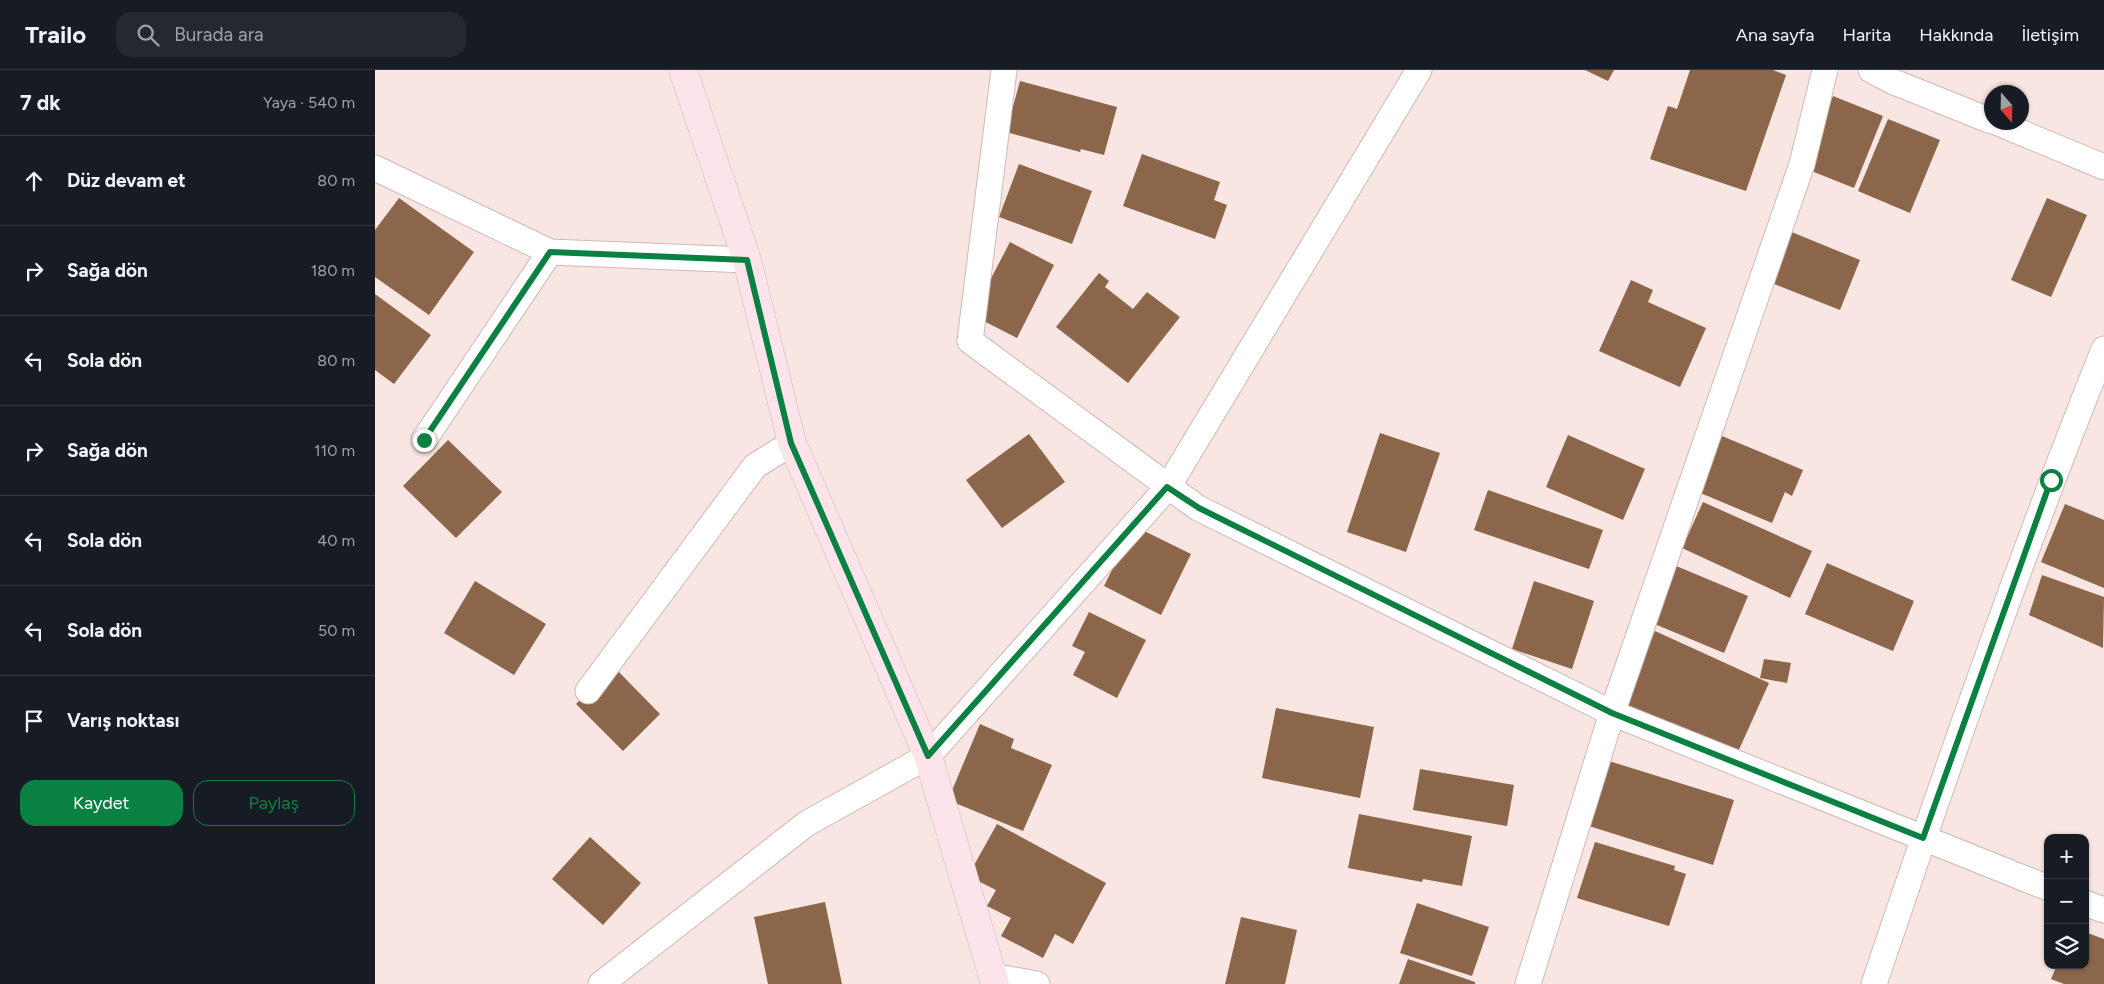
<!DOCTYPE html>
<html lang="tr">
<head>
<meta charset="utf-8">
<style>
  body { margin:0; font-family:Figtree,sans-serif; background:#242831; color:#f1f3f6 }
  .controls { position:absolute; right:15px; bottom:15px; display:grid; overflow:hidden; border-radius:10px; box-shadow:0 1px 4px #0004 }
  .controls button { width:45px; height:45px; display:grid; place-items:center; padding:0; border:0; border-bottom:1px solid #363941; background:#171b24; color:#f1f3f6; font:25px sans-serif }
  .compass { position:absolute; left:1609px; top:15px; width:45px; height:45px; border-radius:50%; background:#171b24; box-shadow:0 1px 4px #0004; rotate:160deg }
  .stop { position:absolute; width:15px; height:15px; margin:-11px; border:4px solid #0b8043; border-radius:50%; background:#fff }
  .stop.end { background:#0b8043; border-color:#fff; box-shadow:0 1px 5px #0008 }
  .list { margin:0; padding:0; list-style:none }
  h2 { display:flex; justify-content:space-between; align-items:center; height:65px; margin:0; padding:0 20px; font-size:21px }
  h2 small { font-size:16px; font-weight:400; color:#9ea1a6 }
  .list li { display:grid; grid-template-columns:32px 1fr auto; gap:15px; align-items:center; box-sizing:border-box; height:90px; padding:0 20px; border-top:1px solid #363941 }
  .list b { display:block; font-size:19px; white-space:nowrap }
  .list em { font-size:16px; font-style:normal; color:#9ea1a6 }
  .actions { display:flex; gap:10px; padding:15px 20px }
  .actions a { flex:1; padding:11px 0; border:1px solid #0b8043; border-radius:15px; text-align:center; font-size:18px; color:#0b8043 }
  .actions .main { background:#0b8043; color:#fff }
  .icon { flex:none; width:28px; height:28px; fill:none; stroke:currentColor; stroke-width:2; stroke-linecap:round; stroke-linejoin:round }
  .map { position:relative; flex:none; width:1729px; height:914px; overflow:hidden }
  header { display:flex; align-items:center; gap:30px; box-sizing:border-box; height:70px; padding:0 25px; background:#171b24; border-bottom:1px solid #363941 }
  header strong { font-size:24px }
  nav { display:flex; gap:28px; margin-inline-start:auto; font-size:18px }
  .search { width:350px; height:45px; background:#242831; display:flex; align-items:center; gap:12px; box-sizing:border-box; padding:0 18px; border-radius:15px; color:#9ea1a6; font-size:19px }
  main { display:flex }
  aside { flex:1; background:#171b24 }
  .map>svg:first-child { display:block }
</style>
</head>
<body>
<header>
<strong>Trailo</strong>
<div class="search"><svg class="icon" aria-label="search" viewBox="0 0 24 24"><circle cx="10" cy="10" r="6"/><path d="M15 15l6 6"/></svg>Burada ara</div>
<nav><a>Ana sayfa</a><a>Harita</a><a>Hakkında</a><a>İletişim</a></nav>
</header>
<main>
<aside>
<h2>7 dk<small>Yaya · 540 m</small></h2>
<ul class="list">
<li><svg class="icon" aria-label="ahead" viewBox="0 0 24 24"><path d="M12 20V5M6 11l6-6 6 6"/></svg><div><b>Düz devam et</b></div><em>80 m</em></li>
<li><svg class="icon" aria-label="right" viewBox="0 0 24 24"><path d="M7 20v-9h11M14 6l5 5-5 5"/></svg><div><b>Sağa dön</b></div><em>180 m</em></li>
<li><svg class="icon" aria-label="left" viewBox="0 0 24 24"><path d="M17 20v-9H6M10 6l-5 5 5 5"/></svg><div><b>Sola dön</b></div><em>80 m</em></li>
<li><svg class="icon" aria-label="right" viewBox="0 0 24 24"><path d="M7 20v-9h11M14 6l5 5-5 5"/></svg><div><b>Sağa dön</b></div><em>110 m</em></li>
<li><svg class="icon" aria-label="left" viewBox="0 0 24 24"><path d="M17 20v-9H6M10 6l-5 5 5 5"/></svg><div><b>Sola dön</b></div><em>40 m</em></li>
<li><svg class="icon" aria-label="left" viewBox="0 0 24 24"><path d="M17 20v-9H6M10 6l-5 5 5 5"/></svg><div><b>Sola dön</b></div><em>50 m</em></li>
<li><svg class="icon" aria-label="arrive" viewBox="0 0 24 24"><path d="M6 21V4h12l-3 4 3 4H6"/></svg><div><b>Varış noktası</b></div></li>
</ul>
<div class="actions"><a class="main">Kaydet</a><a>Paylaş</a></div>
</aside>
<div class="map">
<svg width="1729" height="914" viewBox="0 0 1729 914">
  <rect width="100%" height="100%" fill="#f9e5e1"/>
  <path fill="#8b664a" d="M1210,0H1239L1233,11Z
    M1315,0H1398L1411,5L1371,121L1275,89L1293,36L1302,39Z
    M645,11L742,37L729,85L706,79L705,82L631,62Z
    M1458,26L1508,46L1479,118L1429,98Z
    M1513,49L1565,70L1535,143L1483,121Z
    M767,84L845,112L839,130L852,135L840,169L748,136Z
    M644,94L717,121L697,174L624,147Z
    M24,128L99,182L54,245L0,207V160Z
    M1672,128L1712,145L1676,227L1636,210Z
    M1414,161L1485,190L1465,240L1394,212Z
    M635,172L679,195L642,268L597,245Z
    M724,203L734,211L730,217L758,239L772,222L805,247L753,313L681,257Z
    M1256,210L1278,220L1273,232L1331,258L1305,317L1224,281Z
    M0,224L56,265L19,314L0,300Z
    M1005,363L1065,383L1031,482L972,462Z
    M654,364L690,412L627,458L591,410Z
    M1193,365L1270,399L1248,450L1171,417Z
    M1347,366L1428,400L1417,426L1410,422L1397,453L1323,422Z
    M73,370L127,422L81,468L28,416Z
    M1113,420L1228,460L1214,499L1099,460Z
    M1328,432L1437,481L1415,528L1307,478Z
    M1690,434L1729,450V518L1666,492Z
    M759,456L816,484L786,545L729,516Z
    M1294,493L1373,526L1349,583L1270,550Z
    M1452,493L1539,531L1518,581L1430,544Z
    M1667,505L1729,527L1728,578L1654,545Z
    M100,511L171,554L139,605L69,563Z
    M1159,511L1219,531L1197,599L1137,579Z
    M714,542L771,570L742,628L698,605L710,582L697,576Z
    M1280,561L1394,613L1362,684L1248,633Z
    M1389,589L1416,593L1412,613L1385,608Z
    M238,596L285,644L248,681L201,634Z
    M901,638L999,657L985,728L887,708Z
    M605,654L639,669L636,678L677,695L648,761L573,730Z
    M1234,691L1359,730L1338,795L1214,756Z
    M1045,699L1139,715L1132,756L1038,740Z
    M984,744L1097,766L1087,816L1048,809L1047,812L973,798Z
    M622,754L731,813L698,874L680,864L668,888L626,866L636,848L612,836L621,820L593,806Z
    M215,767L266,813L228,855L177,809Z
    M1220,772L1300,796L1299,800L1311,804L1294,856L1202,828Z
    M450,832L467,914H393L379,847Z
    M1042,833L1114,857L1097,906L1025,883Z
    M866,847L922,860L910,914H850Z
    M1710,862L1729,869V914H1689L1676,909L1682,895H1710Z
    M1033,889L1100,912V914H1024Z"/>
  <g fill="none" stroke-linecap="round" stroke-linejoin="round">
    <g stroke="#cebbb7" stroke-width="27">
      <path id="street" d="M629,0L595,271L823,438L1237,643L1673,818
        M1496,0L1519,12L1616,51
        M1621,52L1729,97
        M0,98L175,182
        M49,370L175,182L372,190
        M213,621L380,396L417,373
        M1710,833L1729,840
        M617,906L662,914
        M226,914L431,754L553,686L793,417L1044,0
        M1153,914L1237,643L1427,94L1450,0
        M1499,914C1571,701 1645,488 1729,279"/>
    </g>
    <g stroke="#cebbb7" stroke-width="29">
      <path id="secondary" d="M308,0L372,190L417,373L553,686L620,914"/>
    </g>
    <use href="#street" stroke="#fff" stroke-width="25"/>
    <use href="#secondary" stroke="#fce4ea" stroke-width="28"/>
  </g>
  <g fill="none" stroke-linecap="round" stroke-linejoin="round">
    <path stroke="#0b8043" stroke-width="6" d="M49,370L175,182L372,190L416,373L553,686L792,417L824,438L1237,643L1548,768L1676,410"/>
  </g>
</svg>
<div class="controls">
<button>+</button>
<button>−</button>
<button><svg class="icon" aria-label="layers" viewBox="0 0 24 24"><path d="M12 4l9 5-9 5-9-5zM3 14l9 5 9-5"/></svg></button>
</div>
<svg class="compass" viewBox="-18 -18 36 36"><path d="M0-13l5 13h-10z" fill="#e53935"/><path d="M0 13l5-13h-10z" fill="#9ea1a6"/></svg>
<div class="stop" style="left:1676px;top:410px"></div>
<div class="stop end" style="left:49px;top:370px"></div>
</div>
</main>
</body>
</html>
